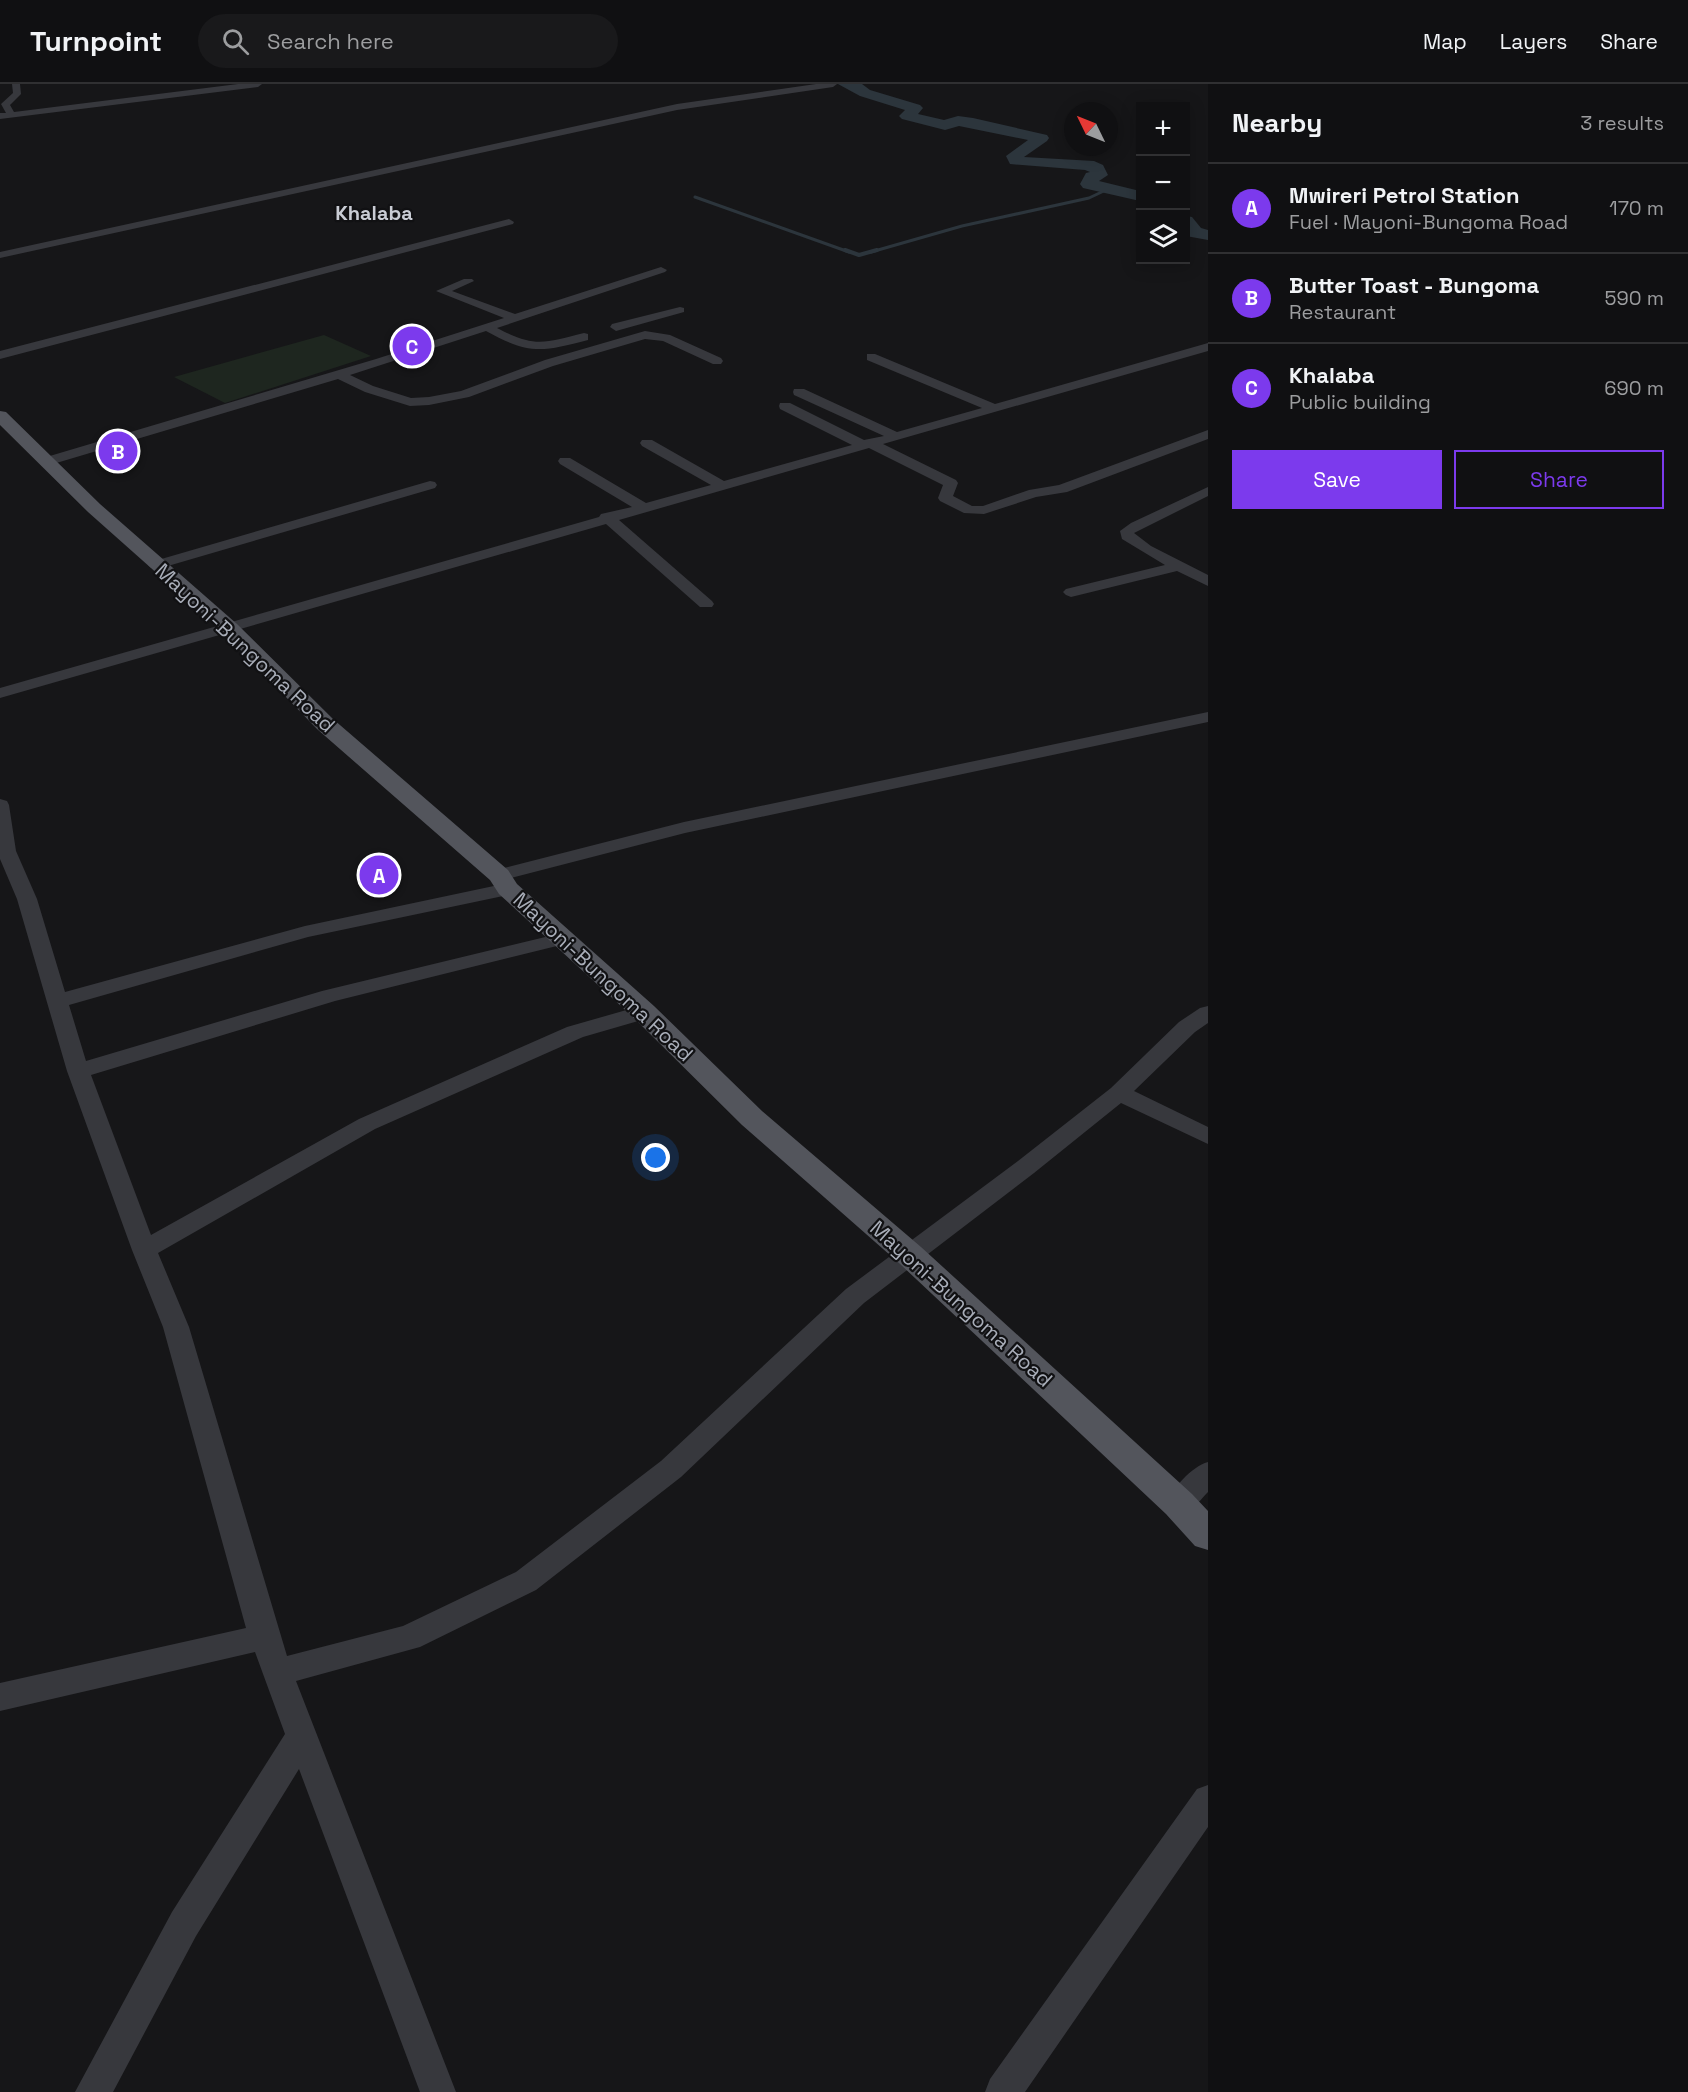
<!DOCTYPE html>
<html lang="en">
<head>
<meta charset="utf-8">
<style>
  body { margin:0; font-family:"Space Grotesk",sans-serif; background:#19191b; color:#f1f3f6 }
  .controls { position:absolute; right:18px; top:18px; display:grid; overflow:hidden; border-radius:0px; box-shadow:0 3px 15px #0003 }
  .controls button { width:54px; height:54px; display:grid; place-items:center; padding:0; border:0; border-bottom:2px solid #303032; background:#101012; color:#f1f3f6; font:30px sans-serif }
  .compass { position:absolute; left:1064px; top:18px; width:54px; height:54px; border-radius:50%; background:#101012; box-shadow:0 3px 15px #0003; rotate:313deg }
  .you { position:absolute; left:656px; top:1074px; width:21px; height:21px; margin:-15px; border:4px solid #fff; border-radius:50%; background:#1a73e8; box-shadow:0 0 0 9px #1a73e833 }
  .badge { display:grid; place-items:center; width:39px; height:39px; border-radius:50%; background:#7c3aed; color:#fff; font-size:20px; font-weight:700 }
  .pin { position:absolute; translate:-50% -50%; border:3px solid #fff; box-shadow:0 2px 6px #0006 }
  .list { margin:0; padding:0; list-style:none }
  h2 { display:flex; justify-content:space-between; align-items:center; height:78px; margin:0; padding:0 24px; font-size:26px }
  h2 small { font-size:20px; font-weight:400; color:#9c9d9f }
  .list li { display:grid; grid-template-columns:39px 1fr auto; gap:18px; align-items:center; box-sizing:border-box; height:90px; padding:0 24px; border-top:2px solid #303032 }
  .list b { display:block; font-size:22px; white-space:nowrap }
  .list p { margin:0; font-size:20px; white-space:nowrap; color:#9c9d9f }
  .list em { font-size:20px; font-style:normal; color:#9c9d9f }
  .actions { display:flex; gap:12px; padding:18px 24px }
  .actions a { flex:1; padding:14px 0; border:2px solid #7c3aed; border-radius:0px; text-align:center; font-size:21px; color:#7c3aed }
  .actions .main { background:#7c3aed; color:#fff }
  .icon { flex:none; width:33px; height:33px; fill:none; stroke:currentColor; stroke-width:2; stroke-linecap:round; stroke-linejoin:round }
  .map { position:relative; flex:none; width:1208px; height:2008px; overflow:hidden }
  header { display:flex; align-items:center; gap:36px; box-sizing:border-box; height:84px; padding:0 30px; background:#101012; border-bottom:2px solid #303032 }
  header strong { font-size:28px }
  nav { display:flex; gap:33px; margin-inline-start:auto; font-size:21px }
  .search { width:420px; height:54px; background:#19191b; display:flex; align-items:center; gap:15px; box-sizing:border-box; padding:0 21px; border-radius:33px; color:#9c9d9f; font-size:22px }
  main { display:flex }
  aside { flex:1; background:#101012 }
  .map>svg:first-child { display:block }
</style>
</head>
<body>
<header>
<strong>Turnpoint</strong>
<div class="search"><svg class="icon" aria-label="search" viewBox="0 0 24 24"><circle cx="10" cy="10" r="6"/><path d="M15 15l6 6"/></svg>Search here</div>
<nav><a>Map</a><a>Layers</a><a>Share</a></nav>
</header>
<main>
<div class="map">
<svg width="1208" height="2008" viewBox="0 0 1208 2008">
  <rect width="100%" height="100%" fill="#161618"/>
  <path fill="#1e261f" d="M324,251L371,272L225,319L174,293Z"/>
  <g fill="none" stroke-linecap="round" stroke-linejoin="round">
    <path stroke="#2c353c" stroke-width="3" d="M695,113L849,168
      M871,168L962,142L1089,114L1108,105"/>
    <path stroke="#2c353c" stroke-width="4" d="M845,166L859,171L877,166"/>
    <path fill="#2c353c" fill-rule="evenodd" d="M838,0H862L870,6L920,21L923,24L918,30L944,36L958,32L973,34L1047,51L1049,54L1047,57L1024,73L1094,77L1103,81L1108,91L1099,97L1140,107V117L1083,104L1080,100L1086,89L1090,88L1085,86L1010,80L1006,72L1028,56L959,42L945,46L902,35L899,32L905,26L860,12Z
      M1186,132L1192,133L1201,144L1208,146V156L1186,152Z"/>
    <path fill="#37383d" fill-rule="evenodd" d="M12,0H20L21,10L10,21L14,28L238,0H262L258,3L0,35V29H6L1,20L13,9Z
      M816,0H837L833,3L677,26L0,174V168L677,20Z
      M509,135L514,138L513,140L0,275V267Z
      M661,183L667,186L665,188L497,244C535,264 544,259 584,249L588,250V256C542,268 529,271 486,247L350,291L373,302L411,314L429,313L461,307L545,276L645,247L670,251L721,274L723,277L721,280H713L663,257L645,255L553,282L469,313L429,321L410,322L365,308L338,295L53,380L48,381L41,377L43,374L376,275L504,234L436,207L464,195H472L474,197L452,207L515,230Z
      M680,223L684,224V228L616,247L610,243L612,240Z
      M1208,259V267L883,360L956,396L958,399L953,412L972,422H983L1029,406L1059,401L1208,346V355L1067,408L1036,413L984,430L964,429L940,417L938,414L943,401L869,364L619,436L712,517L714,520L712,523H700L606,440L0,614V604L599,433L601,430L632,423L560,380L558,377L560,374H570L646,419L711,401L642,362L640,359L642,356H652L724,397L852,361L780,325L779,322L780,319H790L864,356L884,352L794,311L793,308L794,305H804L897,348L982,324L867,276V270H875L995,320Z
      M430,397L435,398L437,401L435,404L161,484H151L148,481L151,478Z
      M1208,403V412L1134,449L1151,462L1208,491V502L1177,487L1071,513L1066,511L1063,508L1066,505L1165,481L1122,455L1120,447L1131,439Z
      M1208,628V638L685,749L499,797L492,795L489,791L492,787L684,738Z
      M0,715L7,717L9,721L16,767L37,815L65,908L305,842L508,799L515,801L518,805L515,809L508,811L308,853L69,921L86,977L322,907L562,849L569,851L572,855L569,859L335,917L91,991L151,1151L359,1035L567,943L644,921L652,923L655,928L652,933L583,953L375,1045L158,1169L189,1243L287,1572L403,1542L516,1488L661,1377L846,1205L1018,1077L1111,1004L1179,938L1200,924L1208,922V939L1195,948L1134,1007L1208,1043V1060L1121,1019L1034,1089L864,1219L681,1393L536,1506L420,1563L296,1597L456,2008H420L299,1685L196,1852L113,2008H75L172,1828L285,1650L255,1568L0,1627V1599L246,1544L163,1243L132,1166L67,987L17,815L0,775Z
      M1208,1378V1408C1195,1421 1189,1435 1169,1428L1165,1420C1173,1404 1191,1383 1208,1378Z
      M1208,1701V1743L1025,2008H985L990,1995L1197,1705Z"/>
    <path fill="#53555c" fill-rule="evenodd" d="M0,327L6,328L100,420L237,540L333,635L508,786L517,800L654,922L762,1027L921,1163L1192,1410L1208,1427V1466L1195,1462L1166,1430L899,1179L742,1041L634,934L499,810L490,796L317,645L223,548L88,428L0,341Z"/>
  </g>
  <g text-anchor="middle" stroke-width="4.5" stroke-linejoin="round" paint-order="stroke">
    <g font-size="20" font-weight="bold" fill="#c9ccd4" stroke="#111113">
      <text x="374" y="136">Khalaba</text>
    </g>
    <g font-size="21" fill="#a8adb8" stroke="#111113">
      <text transform="translate(245 564) rotate(43)" y="7">Mayoni-Bungoma Road</text>
      <text transform="translate(603 893) rotate(43)" y="7">Mayoni-Bungoma Road</text>
      <text transform="translate(961 1220) rotate(42)" y="7">Mayoni-Bungoma Road</text>
    </g>
  </g>
</svg>
<div class="controls">
<button>+</button>
<button>−</button>
<button><svg class="icon" aria-label="layers" viewBox="0 0 24 24"><path d="M12 4l9 5-9 5-9-5zM3 14l9 5 9-5"/></svg></button>
</div>
<svg class="compass" viewBox="-18 -18 36 36"><path d="M0-13l5 13h-10z" fill="#e53935"/><path d="M0 13l5-13h-10z" fill="#9c9d9f"/></svg>
<div class="you"></div>
<div class="pin badge" style="left:379px;top:791px">A</div>
<div class="pin badge" style="left:118px;top:367px">B</div>
<div class="pin badge" style="left:412px;top:262px">C</div>
</div>
<aside>
<h2>Nearby<small>3 results</small></h2>
<ul class="list">
<li><span class="badge">A</span><div><b>Mwireri Petrol Station</b><p>Fuel · Mayoni-Bungoma Road</p></div><em>170 m</em></li>
<li><span class="badge">B</span><div><b>Butter Toast - Bungoma</b><p>Restaurant</p></div><em>590 m</em></li>
<li><span class="badge">C</span><div><b>Khalaba</b><p>Public building</p></div><em>690 m</em></li>
</ul>
<div class="actions"><a class="main">Save</a><a>Share</a></div>
</aside>
</main>
</body>
</html>
